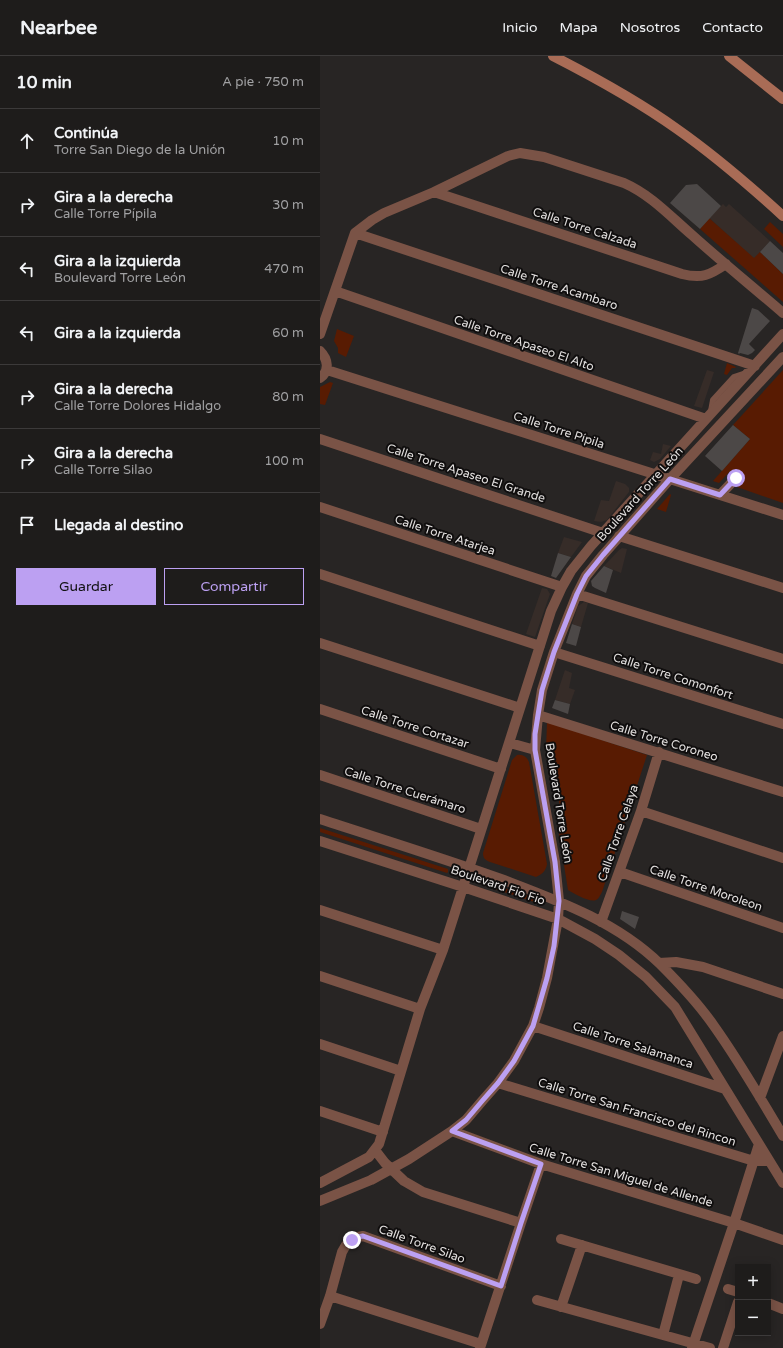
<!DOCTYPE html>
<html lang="es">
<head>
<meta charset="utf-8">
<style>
  body { margin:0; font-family:"Varela Round",sans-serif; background:#262524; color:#f1f3f6 }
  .controls { position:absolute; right:12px; bottom:12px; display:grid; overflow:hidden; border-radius:0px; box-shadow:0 2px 10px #0003 }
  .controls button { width:36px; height:36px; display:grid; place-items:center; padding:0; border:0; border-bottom:1px solid #3c3a3a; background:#1e1c1b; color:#f1f3f6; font:20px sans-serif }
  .stop { position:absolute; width:12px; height:12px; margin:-9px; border:3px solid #bca0f2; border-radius:50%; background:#fff }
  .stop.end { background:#bca0f2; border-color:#fff; box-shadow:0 1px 4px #0008 }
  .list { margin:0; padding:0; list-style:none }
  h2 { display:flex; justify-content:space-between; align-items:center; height:52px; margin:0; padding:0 16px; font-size:17px }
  h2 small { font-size:13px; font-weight:400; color:#a1a1a3 }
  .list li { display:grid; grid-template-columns:26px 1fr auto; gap:12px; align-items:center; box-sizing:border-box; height:64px; padding:0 16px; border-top:1px solid #3c3a3a }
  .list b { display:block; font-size:15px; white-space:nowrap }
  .list p { margin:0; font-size:13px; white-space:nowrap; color:#a1a1a3 }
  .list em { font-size:13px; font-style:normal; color:#a1a1a3 }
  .actions { display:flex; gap:8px; padding:12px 16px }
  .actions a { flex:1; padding:9px 0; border:1px solid #bca0f2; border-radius:0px; text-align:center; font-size:14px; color:#bca0f2 }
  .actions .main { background:#bca0f2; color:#111 }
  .icon { flex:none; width:22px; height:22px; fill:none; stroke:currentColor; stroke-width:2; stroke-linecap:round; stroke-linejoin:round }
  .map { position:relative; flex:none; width:463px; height:1292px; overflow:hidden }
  header { display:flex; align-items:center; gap:24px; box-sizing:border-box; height:56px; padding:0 20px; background:#1e1c1b; border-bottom:1px solid #3c3a3a }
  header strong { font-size:19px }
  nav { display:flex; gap:22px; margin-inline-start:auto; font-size:14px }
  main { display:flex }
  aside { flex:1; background:#1e1c1b }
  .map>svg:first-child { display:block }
</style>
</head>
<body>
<header>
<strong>Nearbee</strong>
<nav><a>Inicio</a><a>Mapa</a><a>Nosotros</a><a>Contacto</a></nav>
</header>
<main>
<aside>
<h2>10 min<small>A pie · 750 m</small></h2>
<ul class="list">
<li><svg class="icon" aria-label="ahead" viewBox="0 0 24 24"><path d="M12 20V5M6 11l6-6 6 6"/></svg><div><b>Continúa</b><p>Torre San Diego de la Unión</p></div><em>10 m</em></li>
<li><svg class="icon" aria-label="right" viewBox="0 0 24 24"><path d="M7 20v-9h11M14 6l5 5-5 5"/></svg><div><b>Gira a la derecha</b><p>Calle Torre Pípila</p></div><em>30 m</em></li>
<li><svg class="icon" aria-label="left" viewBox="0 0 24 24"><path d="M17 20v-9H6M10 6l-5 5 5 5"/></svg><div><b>Gira a la izquierda</b><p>Boulevard Torre León</p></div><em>470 m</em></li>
<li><svg class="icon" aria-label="left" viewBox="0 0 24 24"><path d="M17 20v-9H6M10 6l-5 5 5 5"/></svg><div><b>Gira a la izquierda</b></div><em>60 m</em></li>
<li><svg class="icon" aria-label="right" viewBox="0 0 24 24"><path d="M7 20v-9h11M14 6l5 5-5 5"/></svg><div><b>Gira a la derecha</b><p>Calle Torre Dolores Hidalgo</p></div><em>80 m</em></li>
<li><svg class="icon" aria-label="right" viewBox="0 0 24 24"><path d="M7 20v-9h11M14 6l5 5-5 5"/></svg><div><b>Gira a la derecha</b><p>Calle Torre Silao</p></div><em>100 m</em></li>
<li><svg class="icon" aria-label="arrive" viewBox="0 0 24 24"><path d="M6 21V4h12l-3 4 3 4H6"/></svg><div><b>Llegada al destino</b></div></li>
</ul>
<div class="actions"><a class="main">Guardar</a><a>Compartir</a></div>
</aside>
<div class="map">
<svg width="463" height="1292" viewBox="0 0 463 1292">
  <rect width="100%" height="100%" fill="#282524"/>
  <path fill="#362c28" d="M403,148L406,151L409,148L450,185L434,203L389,162Z
    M387,314L394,316L382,352L374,350Z
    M343,388L351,390L340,403L334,406L330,404L333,396L341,398Z
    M296,425L305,428L309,432V436L287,464L281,466L274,465L281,444L289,445Z
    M244,481L262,486L251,501L238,497Z
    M302,492L307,493L301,517L284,510L299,494Z
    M222,532L227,533L230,538L215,581L206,578Z
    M264,546L268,547L261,571L252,568L258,550Z
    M245,614L252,617L249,632L255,634L250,648L235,644Z"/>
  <path fill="#581b02" d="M389,162L434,202L440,196L463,218V246L380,173Z
    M450,166L463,178V191L444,173Z
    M17,273L34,280L26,301L18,297V292L14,285Z
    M407,307L416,311L415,312H412L407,319L404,318Z
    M463,314V447L417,431L423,425L422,419L416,414L410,415L399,427L393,425L430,383L413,369Z
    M10,326L13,327L5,349L0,348V331Z
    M350,438L351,439L346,456L337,453Z
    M227,666L327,699L282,836C280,839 279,843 276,844C270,847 253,837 248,834L239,778L241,755L236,731L233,721L230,714L226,695Z
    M197,699C203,698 207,701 209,706L227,808C226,814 223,818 216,821L170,806C165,804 163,802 163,797L192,704Z
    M0,772L128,813V816L127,817L0,776Z
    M164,825L218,843L219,845L217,847L163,829L162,827Z"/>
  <path fill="#4c4847" d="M377,128L401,150L380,173L350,147L366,129Z
    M450,185L463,197V218L440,196Z
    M432,252L438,254L450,265L429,288L435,294L432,297L428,299L420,297L419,298L418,297Z
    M413,369L430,383L402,415L385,400Z
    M238,497L251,501L236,522L231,520Z
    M284,510L293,514L286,537L275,532L272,530L271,525Z
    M252,568L261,571L256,590L246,587Z
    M235,644L250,648L248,658L232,652Z
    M302,855L319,861L315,873L300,863Z"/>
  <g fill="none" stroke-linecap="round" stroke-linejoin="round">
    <path stroke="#7a5346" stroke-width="6" d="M391,355L393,344L414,321L426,317"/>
    <path stroke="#7a5346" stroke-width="10" d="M114,136L362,218C382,223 390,219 406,208
      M35,177L435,310
      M15,235L386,363
      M0,278L35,177L52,164L64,157L114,136L188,100L200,97L224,101L304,127C331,139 350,160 372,179C402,206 433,231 463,257
      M0,295C8,303 10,315 0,322
      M7,314L463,459
      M0,383L283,477
      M400,439L416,422
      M0,451L242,531
      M299,480L463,532
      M0,518L220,590
      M257,538L463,603
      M0,587L200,652
      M234,596L463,668
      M0,653L181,713
      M218,659L463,736
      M190,687L215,694
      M0,719L161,773
      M321,755L463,802
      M0,763C61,783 123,802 184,824C239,845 297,866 340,908C359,927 379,948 394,970C419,1005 441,1043 463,1080
      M0,785L143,831L238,863L275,883L299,899L326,921L355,951L463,1127
      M300,816L463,872
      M0,854L123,894
      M281,866L321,755L339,696
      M339,907L356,906L383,911L463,938
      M0,920L100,953
      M213,970L405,1033
      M0,988L81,1015
      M178,1027L434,1105H449
      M440,1042L463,980
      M0,1055L63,1076
      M132,1075L221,1108L414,1167L463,1184
      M55,1094L65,1107L84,1125L103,1136L201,1167
      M0,1127L49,1101L59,1088L100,953L123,894L231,555L242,531L251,515L271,490L463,278
      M0,1145L51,1124L89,1103L132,1075L146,1064L163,1044L178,1027L194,1005L213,970L219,952L227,922L238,863L239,845L235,806L215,694L218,659L222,634L234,596L257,538L266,520L283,499L350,423L463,301
      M241,1183L376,1223
      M408,1233L418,1236
      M10,1240L161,1288
      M217,1244L390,1292
      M448,1247L463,1253
      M241,1251L262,1189
      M0,1268L10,1240L22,1196L26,1189L32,1184L38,1181L43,1180L181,1230
      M343,1279L359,1219
      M160,1292L201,1167L221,1108
      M372,1292L414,1167L439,1088
      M403,1292L418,1246"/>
    <path stroke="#a96c56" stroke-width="10" d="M233,0C276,22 318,45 357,73C394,99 429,129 463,160
      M409,0L463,43"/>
  </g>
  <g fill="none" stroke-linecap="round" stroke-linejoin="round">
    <path stroke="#bca0f2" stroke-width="5" d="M32,1184L38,1181L43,1180L181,1230L201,1167L221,1108L132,1075L146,1064L163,1044L178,1027L194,1005L213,970L227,922L234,890L239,845L235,806L215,694V678L222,634L234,596L257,538L266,520L283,499L350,423L400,439L416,422"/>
  </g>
  <g text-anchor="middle" stroke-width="4" stroke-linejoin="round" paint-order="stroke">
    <g font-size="12" fill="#e3e0df" stroke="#100e0e">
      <text transform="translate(265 172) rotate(18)" y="4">Calle Torre Calzada</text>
      <text transform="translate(239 231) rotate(18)" y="4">Calle Torre Acambaro</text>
      <text transform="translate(204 287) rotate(19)" y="4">Calle Torre Apaseo El Alto</text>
      <text transform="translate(239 374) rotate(18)" y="4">Calle Torre Pípila</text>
      <text transform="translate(146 417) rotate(18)" y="4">Calle Torre Apaseo El Grande</text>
      <text transform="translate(320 438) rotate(-48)" y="4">Boulevard Torre León</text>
      <text transform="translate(125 479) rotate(18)" y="4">Calle Torre Atarjea</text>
      <text transform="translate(353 620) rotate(18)" y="4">Calle Torre Comonfort</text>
      <text transform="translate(95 671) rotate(18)" y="4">Calle Torre Cortazar</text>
      <text transform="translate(344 685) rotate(17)" y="4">Calle Torre Coroneo</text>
      <text transform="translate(85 734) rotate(18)" y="4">Calle Torre Cuerámaro</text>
      <text transform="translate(239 747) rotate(81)" y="4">Boulevard Torre León</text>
      <text transform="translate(298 777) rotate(-71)" y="4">Calle Torre Celaya</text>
      <text transform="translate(178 829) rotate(19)" y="4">Boulevard Fio Fio</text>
      <text transform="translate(386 832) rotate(19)" y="4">Calle Torre Moroleon</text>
      <text transform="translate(313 989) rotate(18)" y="4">Calle Torre Salamanca</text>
      <text transform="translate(317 1056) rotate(17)" y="4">Calle Torre San Francisco del Rincon</text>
      <text transform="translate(301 1119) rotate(17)" y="4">Calle Torre San Miguel de Allende</text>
      <text transform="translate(102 1188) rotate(20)" y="4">Calle Torre Silao</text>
    </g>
  </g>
</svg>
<div class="controls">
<button>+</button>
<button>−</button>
</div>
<div class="stop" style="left:416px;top:422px"></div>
<div class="stop end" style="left:32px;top:1184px"></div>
</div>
</main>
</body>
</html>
